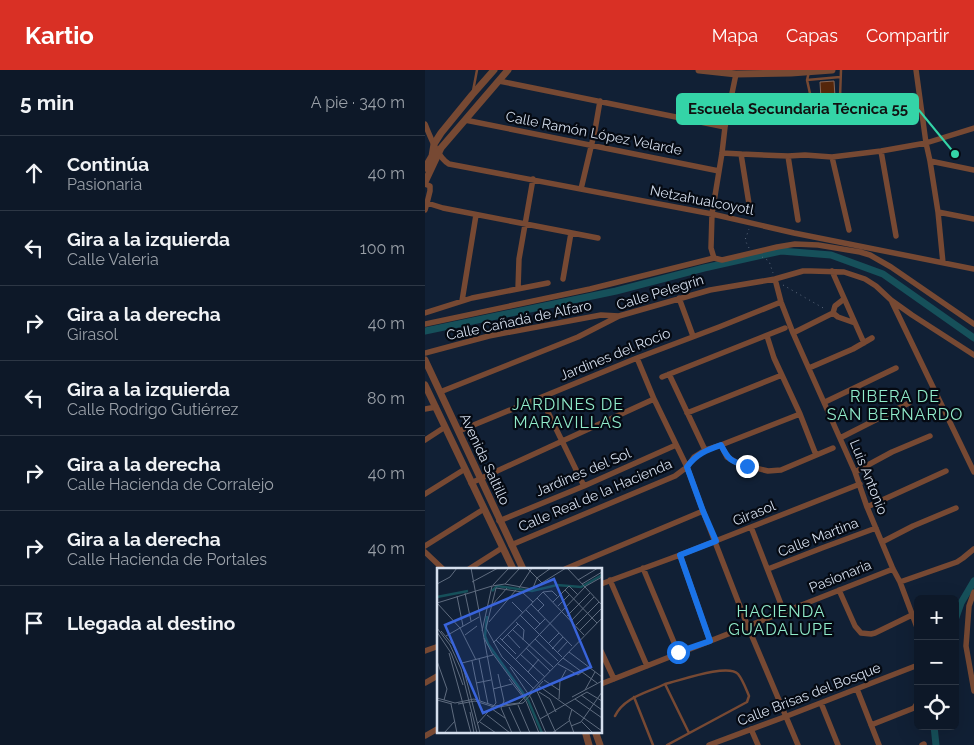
<!DOCTYPE html>
<html lang="es">
<head>
<meta charset="utf-8">
<style>
  body { margin:0; font-family:Raleway,sans-serif; background:#1b2534; color:#f1f3f6 }
  .controls { position:absolute; right:15px; bottom:15px; display:grid; overflow:hidden; border-radius:8px; box-shadow:0 5px 20px #0002 }
  .controls button { width:45px; height:45px; display:grid; place-items:center; padding:0; border:0; border-bottom:1px solid #2d3745; background:#0d1828; color:#f1f3f6; font:25px sans-serif }
  .stop { position:absolute; width:15px; height:15px; margin:-11px; border:4px solid #1a73e8; border-radius:50%; background:#fff }
  .stop.end { background:#1a73e8; border-color:#fff; box-shadow:0 1px 5px #0008 }
  .list { margin:0; padding:0; list-style:none }
  h2 { display:flex; justify-content:space-between; align-items:center; height:65px; margin:0; padding:0 20px; font-size:21px }
  h2 small { font-size:16px; font-weight:400; color:#9aa0a8 }
  .list li { display:grid; grid-template-columns:32px 1fr auto; gap:15px; align-items:center; box-sizing:border-box; height:75px; padding:0 20px; border-top:1px solid #2d3745 }
  .list b { display:block; font-size:19px; white-space:nowrap }
  .list p { margin:0; font-size:16px; white-space:nowrap; color:#9aa0a8 }
  .list em { font-size:16px; font-style:normal; color:#9aa0a8 }
  .icon { flex:none; width:28px; height:28px; fill:none; stroke:currentColor; stroke-width:2; stroke-linecap:round; stroke-linejoin:round }
  .map { position:relative; flex:none; width:549px; height:675px; overflow:hidden }
  header { display:flex; align-items:center; gap:30px; box-sizing:border-box; height:70px; padding:0 25px; background:#d93025; color:#fff }
  header strong { font-size:24px }
  nav { display:flex; gap:28px; margin-inline-start:auto; font-size:18px }
  main { display:flex }
  aside { flex:1; background:#0d1828 }
  .map>svg:first-child { display:block }
</style>
</head>
<body>
<header>
<strong>Kartio</strong>
<nav><a>Mapa</a><a>Capas</a><a>Compartir</a></nav>
</header>
<main>
<aside>
<h2>5 min<small>A pie · 340 m</small></h2>
<ul class="list">
<li><svg class="icon" aria-label="ahead" viewBox="0 0 24 24"><path d="M12 20V5M6 11l6-6 6 6"/></svg><div><b>Continúa</b><p>Pasionaria</p></div><em>40 m</em></li>
<li><svg class="icon" aria-label="left" viewBox="0 0 24 24"><path d="M17 20v-9H6M10 6l-5 5 5 5"/></svg><div><b>Gira a la izquierda</b><p>Calle Valeria</p></div><em>100 m</em></li>
<li><svg class="icon" aria-label="right" viewBox="0 0 24 24"><path d="M7 20v-9h11M14 6l5 5-5 5"/></svg><div><b>Gira a la derecha</b><p>Girasol</p></div><em>40 m</em></li>
<li><svg class="icon" aria-label="left" viewBox="0 0 24 24"><path d="M17 20v-9H6M10 6l-5 5 5 5"/></svg><div><b>Gira a la izquierda</b><p>Calle Rodrigo Gutiérrez</p></div><em>80 m</em></li>
<li><svg class="icon" aria-label="right" viewBox="0 0 24 24"><path d="M7 20v-9h11M14 6l5 5-5 5"/></svg><div><b>Gira a la derecha</b><p>Calle Hacienda de Corralejo</p></div><em>40 m</em></li>
<li><svg class="icon" aria-label="right" viewBox="0 0 24 24"><path d="M7 20v-9h11M14 6l5 5-5 5"/></svg><div><b>Gira a la derecha</b><p>Calle Hacienda de Portales</p></div><em>40 m</em></li>
<li><svg class="icon" aria-label="arrive" viewBox="0 0 24 24"><path d="M6 21V4h12l-3 4 3 4H6"/></svg><div><b>Llegada al destino</b></div></li>
</ul>
</aside>
<div class="map">
<svg width="549" height="675" viewBox="0 0 549 675">
  <rect width="100%" height="100%" fill="#112035"/>
  <g fill="none" stroke-linecap="round" stroke-linejoin="round">
    <path stroke="#16505a" stroke-width="7" d="M0,261L191,221L279,198L356,181L406,185L458,204L549,268
      M530,550L536,533L549,511
      M509,656L511,675"/>
  </g>
  <path fill="#55260a" stroke="#856758" d="M409,11L410,27L404,29H396L395,12Z"/>
  <g fill="none" stroke-linecap="round" stroke-linejoin="round">
    <path stroke="#5d6a7d" stroke-width="1" stroke-dasharray="1 4" stroke-linecap="butt" d="M324,178L320,170L324,159
      M337,187L344,191L348,203
      M358,215L400,239"/>
    <path stroke="#774933" stroke-width="2.5" d="M384,2L382,10L386,28C393,34 409,34 415,27L416,0
      M382,10L415,7
      M48,21L52,0
      M240,614C254,611 303,593 313,604C318,610 321,619 324,626L322,632L242,675
      M209,627L228,675
      M190,646C199,627 222,623 240,614L264,663"/>
    <path stroke="#774933" stroke-width="5.5" d="M491,0L501,73L505,91L513,142L518,193
      M311,4L300,57L297,83L287,144L286,178L289,188L297,190L352,177L370,174L393,175L435,182L445,185L466,197L549,254
      M74,11L300,57
      M40,50L294,101
      M0,54C5,66 13,88 24,94L287,144L369,163L549,199
      M456,81L471,166
      M297,83L316,84L363,86L380,85L407,87L456,81L501,73L549,58
      M316,84L325,140
      M363,86L373,150
      M407,87L424,160
      M505,91L549,100
      M0,114L5,116V121L2,133L18,138L173,168
      M156,119L170,60L175,31
      M0,140L2,133
      M513,142L549,149
      M407,201L439,273
      M138,209L146,163
      M350,209L356,232L368,263L430,402L442,437L468,499L475,512L493,560
      M93,219L94,189L108,109
      M254,228L268,266
      M37,231L51,145
      M467,232L549,402
      M0,243L47,228L123,213
      M408,243L413,247L430,253
      M408,243L410,236L419,229
      M0,254L165,219L289,188
      M368,263L408,243
      M342,266L349,288L375,344L391,385
      M0,283L64,266L176,245L194,246
      M212,288L229,329L262,397L278,441L323,557L373,675
      M384,298L428,279L447,268
      M244,304L280,380
      M237,307L360,258
      M15,322L153,267L194,246L285,220L350,209L378,201H386L419,202L440,209L451,216L466,230L487,245L549,285
      M116,328L159,416
      M400,332L471,298
      M0,339L11,337
      M262,343L357,305
      M34,361L212,288L294,257L356,232
      M415,368L484,333
      M0,370L20,357
      M296,375L302,387L314,394L343,401L356,400L408,378
      M430,402L467,382L505,366
      M46,413L229,329
      M0,424L40,399
      M442,437L521,401
      M74,451L159,416L251,375
      M326,457L359,542
      M457,472L488,456L531,438
      M86,475L250,406L262,397L269,387L280,380L296,375L375,344
      M0,476L59,439
      M0,482L18,499
      M255,485L285,571
      M218,498L253,582
      M44,499L77,478
      M140,499L278,441
      M343,499L397,478L451,458
      M185,510L222,596
      M475,512L532,492L538,488L549,479
      M176,514L255,485L435,414
      M414,520L430,556L436,563L446,564L450,563L487,545
      M549,522L544,536L541,576L549,621
      M0,581L14,576
      M176,581L189,609
      M0,613L14,605
      M176,614L468,499
      M432,619L454,675
      M396,633L413,675
      M446,655L489,638L493,632
      M326,659L333,675
      M0,666L14,658
      M284,675L362,646L493,595
      M497,675L499,674"/>
    <path stroke="#774933" stroke-width="7" d="M274,0L311,4L366,3L407,0
      M0,98L7,86L9,74L16,63L47,25L69,0
      M0,112L16,78L83,0
      M0,290L98,499
      M0,315L88,499
      M160,661L164,675
      M170,661L175,675"/>
  </g>
  <g fill="none" stroke-linecap="round" stroke-linejoin="round">
    <path stroke="#1a73e8" stroke-width="6" d="M253,582L285,571L255,485L291,471L278,441L262,397C271,384 282,380 296,375C304,391 306,391 322,396"/>
  </g>
  <g text-anchor="middle" stroke-width="4.5" stroke-linejoin="round" paint-order="stroke">
    <g font-size="14" fill="#d5dfee" stroke="#050a13">
      <text transform="translate(169 63) rotate(11)" y="5">Calle Ramón López Velarde</text>
      <text transform="translate(277 130) rotate(11)" y="5">Netzahualcoyotl</text>
      <text transform="translate(235 222) rotate(-17)" y="5">Calle Pelegrín</text>
      <text transform="translate(94 250) rotate(-12)" y="5">Calle Cañadá de Alfaro</text>
      <text transform="translate(190 284) rotate(-22)" y="5">Jardines del Rocío</text>
      <text transform="translate(60 389) rotate(65)" y="5">Avenida Saltillo</text>
      <text transform="translate(158 402) rotate(-23)" y="5">Jardines del Sol</text>
      <text transform="translate(444 407) rotate(68)" y="5">Luis Antonio</text>
      <text transform="translate(170 425) rotate(-23)" y="5">Calle Real de la Hacienda</text>
      <text transform="translate(329 443) rotate(-22)" y="5">Girasol</text>
      <text transform="translate(393 467) rotate(-21)" y="5">Calle Martina</text>
      <text transform="translate(415 506) rotate(-22)" y="5">Pasionaria</text>
      <text transform="translate(384 624) rotate(-21)" y="5">Calle Brisas del Bosque</text>
    </g>
    <g font-size="16" letter-spacing="1" fill="#91eccb" stroke="#050a13">
      <text x="470" y="332">RIBERA DE<tspan x="470" dy="18">SAN BERNARDO</tspan></text>
      <text x="143" y="340">JARDINES DE<tspan x="143" dy="18">MARAVILLAS</tspan></text>
      <text x="356" y="547">HACIENDA<tspan x="356" dy="18">GUADALUPE</tspan></text>
    </g>
  </g>
  <g transform="translate(12 498)">
    <rect width="165" height="165" fill="#112035"/>
    <path fill="none" stroke="#16505a" stroke-width="2.5" d="M55,23L60,18L95,23L120,17L144,19L165,7M0,29L31,23M50,48L48,68L51,76L91,132L105,165"/>
    <path fill="none" stroke="#5f6c7f" stroke-width="1" d="M34,0L59,135L41,155M90,0L106,16M130,0L165,37M141,12L161,0M35,14L61,0M0,16L13,9L20,0M68,16L83,0M145,16L165,4M56,17L72,0M82,20L95,0M96,20L100,10L114,0M128,22L160,55M106,24L147,67M106,24L115,23L120,28M28,25L34,53M20,28L26,58M100,30L107,37L101,43M75,34L86,45M96,34L85,24L59,20L49,60L65,89L97,121M116,34L132,18L141,27M0,35L55,18L68,16L95,21L129,0M0,35L23,60L39,92M94,36L135,78M55,37L70,20M121,38L132,27M89,42L103,56M83,47L125,89M130,48L153,25M134,53L157,29M52,54L79,22M79,54L87,62L86,72M139,57L162,34M0,60L13,77L24,101L40,165M76,62L116,99M97,62L108,51M143,62L165,40M4,63L16,77L25,95L43,165M45,63L55,18M0,64L14,85L26,117M28,67L40,58M71,67L83,80M9,68L42,49M63,70L79,86M98,71L121,93M59,72L102,115M65,72L81,56M56,75L106,24M111,76L122,65M89,80L113,103M115,81L126,69M132,84L165,109M12,85L34,165M120,85L131,73M56,86L88,130M83,86L108,109M126,90L160,115M42,91L51,136M78,92L149,18L165,9M0,93L10,121L7,132M35,93L43,133M25,95L56,87L47,70M121,96L141,107L145,104M73,99L94,130L109,165M91,104L102,91M61,106L67,133L64,140L75,165M72,111L89,133L102,165M107,112L122,122M39,115L54,112M102,118L165,163M56,121L75,116M99,121L119,165M148,122L158,104M102,124L113,131L119,144M144,127L165,142M135,129L165,113M0,130L18,135L37,131L58,138L82,135L165,50M122,131L123,113L129,102M138,131L165,150M0,132L15,136M14,136L20,165M21,136L38,133L57,139M81,137L93,165M62,139L86,135L106,113M72,139L84,165M55,141L68,150M135,141L132,151L137,165M33,144L37,165M50,147L73,165M103,151L150,124L165,133M43,154L59,165M145,154L156,165M134,158L144,154L165,124M7,165L18,153M115,165L132,153"/>
    <path fill="#3964db" fill-opacity="0.15" stroke="#3964db" stroke-width="2.5" d="M117,11L154,99L46,145L8,57Z"/>
    <rect width="165" height="165" fill="none" stroke="#d5dfee" stroke-width="2.5"/>
  </g>
  <path fill="none" stroke="#34d4a7" stroke-width="2" d="M530 84L493 39"/>
  <circle fill="#34d4a7" stroke="#050a13" stroke-width="2" cx="530" cy="84" r="5"/>
  <rect fill="#34d4a7" stroke="#34d4a7" stroke-width="2" x="252" y="24" width="241" height="30" rx="5"/>
  <g font-size="15" text-anchor="middle" font-weight="bold" fill="#111">
    <text x="373" y="44">Escuela Secundaria Técnica 55</text>
  </g>
</svg>
<div class="controls">
<button>+</button>
<button>−</button>
<button><svg class="icon" aria-label="locate" viewBox="0 0 24 24"><circle cx="12" cy="12" r="6"/><path d="M12 2v4M12 18v4M2 12h4M18 12h4"/></svg></button>
</div>
<div class="stop" style="left:253px;top:582px"></div>
<div class="stop end" style="left:322px;top:396px"></div>
</div>
</main>
</body>
</html>
